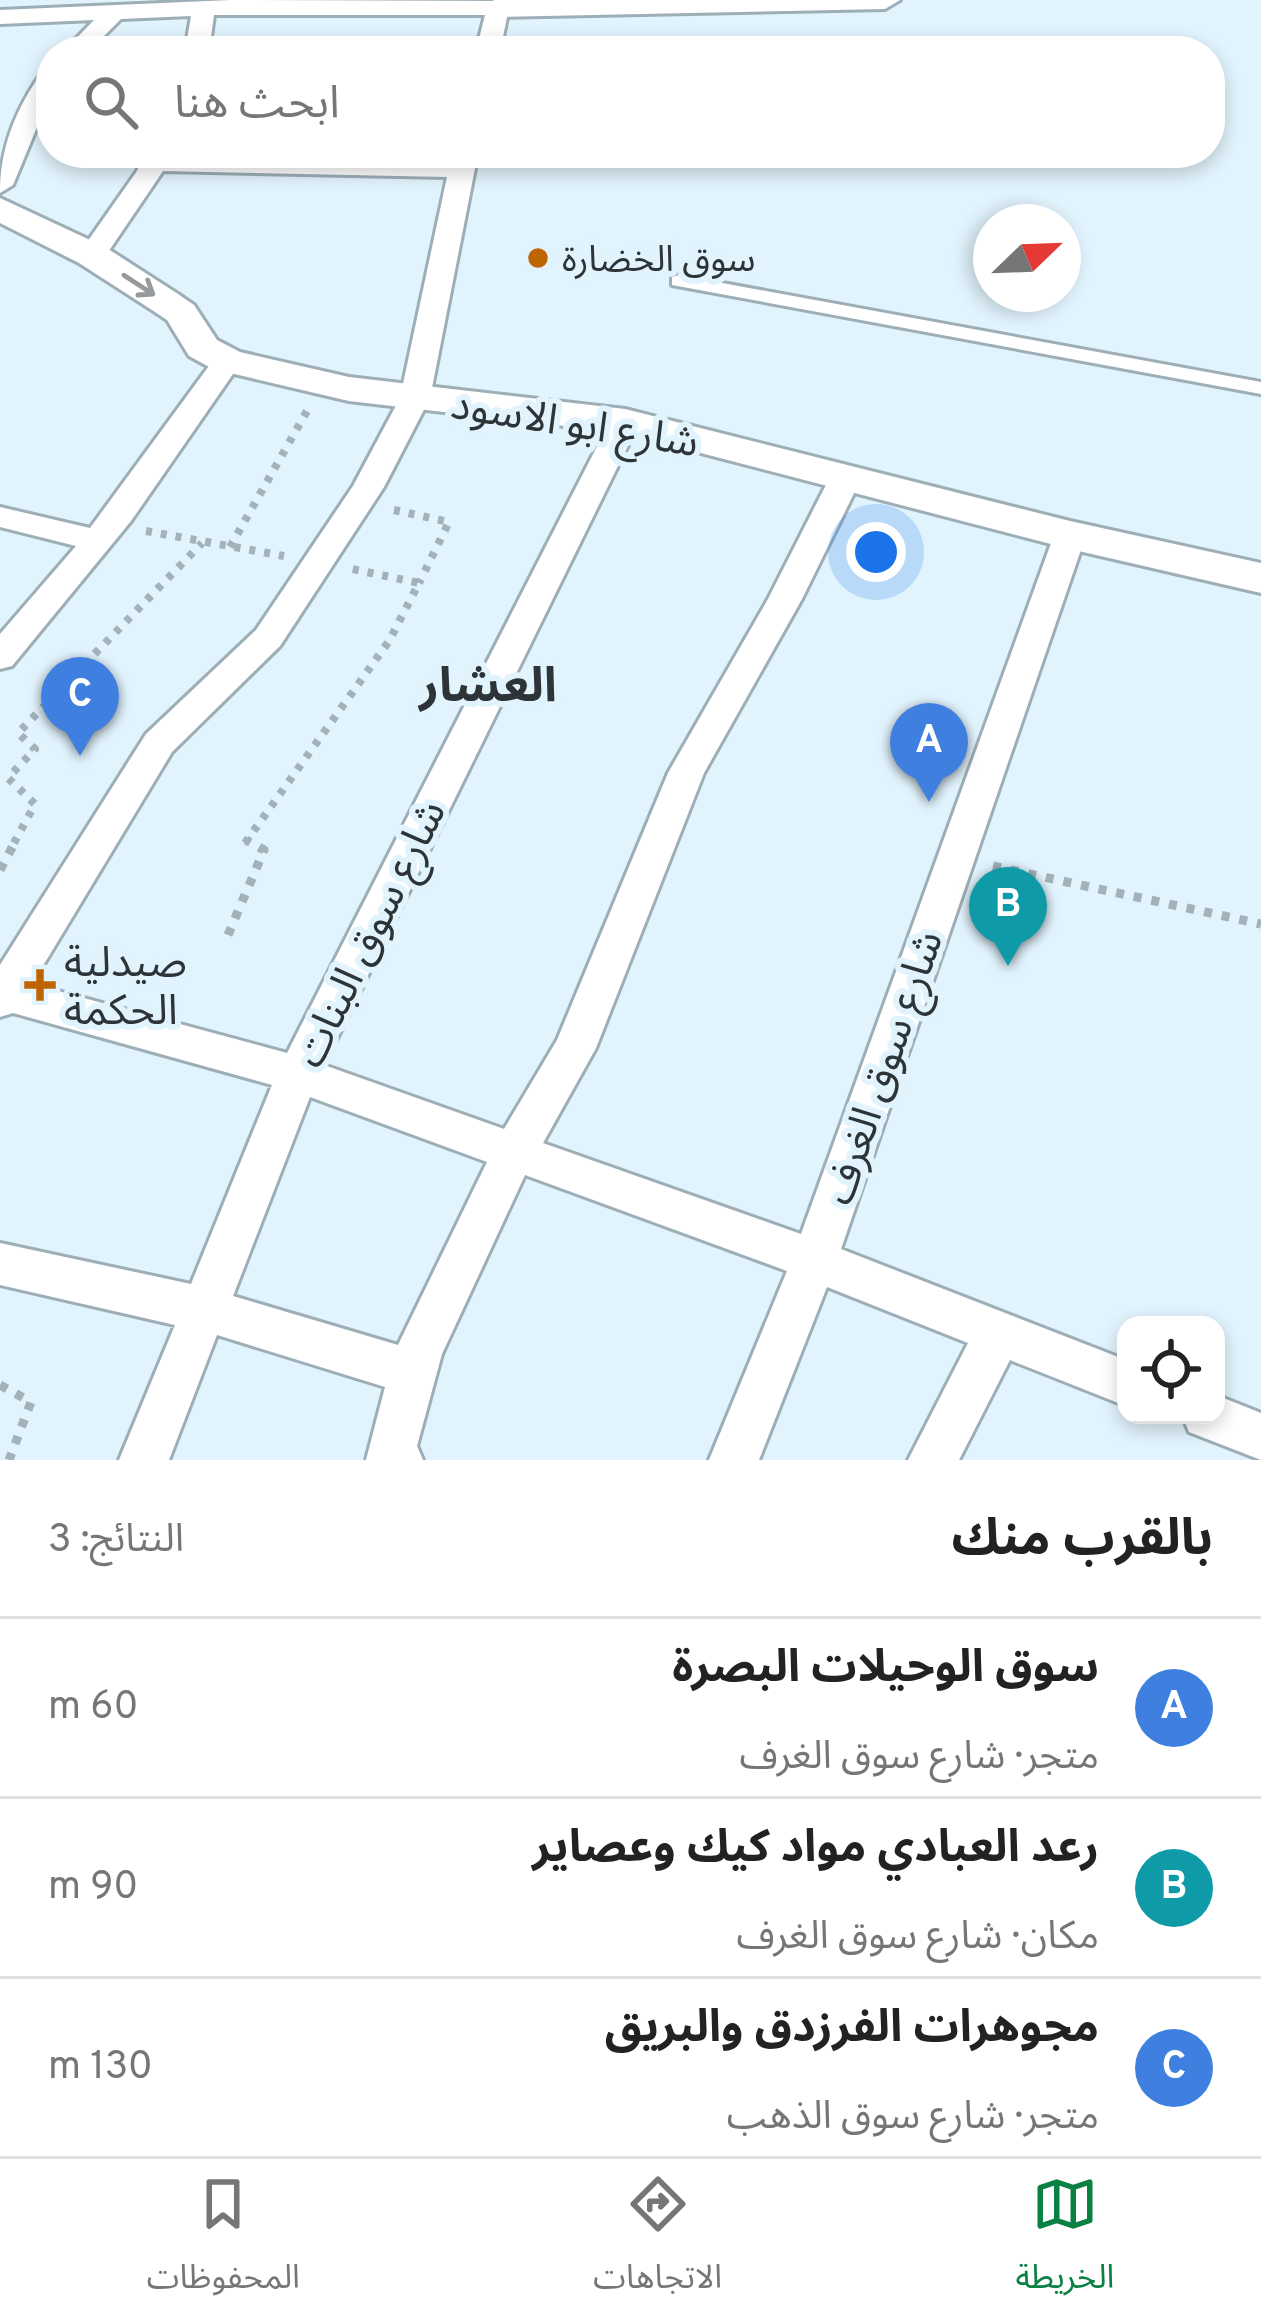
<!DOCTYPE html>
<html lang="ar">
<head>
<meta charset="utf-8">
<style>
  body { margin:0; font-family:Overpass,"Noto Sans Arabic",sans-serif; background:#f6f6f6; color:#222; direction:rtl }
  .controls { position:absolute; right:36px; bottom:36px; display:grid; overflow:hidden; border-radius:24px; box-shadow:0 6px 18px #0003 }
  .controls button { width:108px; height:108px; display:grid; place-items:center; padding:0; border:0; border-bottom:3px solid #e0e0e0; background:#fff; color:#222; font:60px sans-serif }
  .compass { position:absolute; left:973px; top:204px; width:108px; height:108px; border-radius:50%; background:#fff; box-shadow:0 6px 18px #0003; rotate:67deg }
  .you { position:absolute; left:876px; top:552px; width:42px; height:42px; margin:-30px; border:9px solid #fff; border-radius:50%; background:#1a73e8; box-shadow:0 0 0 18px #1a73e833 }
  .badge { display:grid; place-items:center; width:78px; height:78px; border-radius:50%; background:#0b8043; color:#fff; font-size:39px; font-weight:700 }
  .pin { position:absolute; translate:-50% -99px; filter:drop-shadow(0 3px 6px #0008) }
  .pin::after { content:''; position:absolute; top:63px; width:42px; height:36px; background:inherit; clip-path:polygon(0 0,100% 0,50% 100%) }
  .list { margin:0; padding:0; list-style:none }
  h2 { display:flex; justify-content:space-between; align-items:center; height:156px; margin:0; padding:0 48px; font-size:51px }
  h2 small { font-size:39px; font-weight:400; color:#767676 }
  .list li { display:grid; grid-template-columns:78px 1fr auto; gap:36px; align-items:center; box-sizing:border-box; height:180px; padding:0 48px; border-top:3px solid #e0e0e0 }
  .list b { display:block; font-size:45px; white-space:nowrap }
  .list p { margin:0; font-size:39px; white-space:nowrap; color:#767676 }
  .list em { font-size:39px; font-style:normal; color:#767676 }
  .icon { flex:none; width:66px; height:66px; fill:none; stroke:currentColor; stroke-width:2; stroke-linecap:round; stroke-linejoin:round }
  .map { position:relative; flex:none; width:1261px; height:1460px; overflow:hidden; direction:ltr }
  .search { position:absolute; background:#fff; box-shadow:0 6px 18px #0003; left:36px; right:36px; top:36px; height:132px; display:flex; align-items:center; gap:30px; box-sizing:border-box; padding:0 42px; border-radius:48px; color:#767676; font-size:45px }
  .sheet { height:696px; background:#fff }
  nav { display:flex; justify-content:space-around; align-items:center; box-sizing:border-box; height:168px; border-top:3px solid #e0e0e0; background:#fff; font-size:33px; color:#767676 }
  nav a { display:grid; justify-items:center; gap:6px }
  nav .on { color:#0b8043 }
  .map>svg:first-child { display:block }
</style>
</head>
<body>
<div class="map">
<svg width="1261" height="1460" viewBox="0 0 1261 1460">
  <rect width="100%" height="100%" fill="#e1f3fd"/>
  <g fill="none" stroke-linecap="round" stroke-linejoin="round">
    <g stroke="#9daeb7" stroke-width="6">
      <path id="service" d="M679,275L1261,382V394L672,285V277Z"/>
    </g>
    <g stroke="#9daeb7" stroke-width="6">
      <path id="pedestrian" d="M231,0L498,1L509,8L500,51H476L485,15H214L209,51H185L191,16L121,19L89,51H64L94,20L0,24V10Z
        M51,69V93L13,185L0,193C0,147 16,108 43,71Z
        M144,153L450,162L452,153H478L430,398L384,487L280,646L172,752L32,984L287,1053L610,421L614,414H636L640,421L324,1065L504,1129L557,1040L668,773L768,599L830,477L835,470H857L862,477L802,599L704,773L596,1048L543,1143L801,1234L1054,535L1059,527H1081L1086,535L841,1249L1126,1360V1406L1010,1360L959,1460H908L968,1343L827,1287L759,1460H709L787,1271L525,1175L442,1354L417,1446L423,1460H366L385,1387L217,1335L169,1460H119L175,1325L0,1285V1243L191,1284L272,1085L13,1013L0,1017V965L146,734L256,630L353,486L400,398L447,177L163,171L102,261H82L78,255L137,171ZM310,1097L487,1162L398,1345L233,1296Z
        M227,352L242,361L131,521L12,666L0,669V634L76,546L0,527V507L90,528L217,355Z
        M1216,1395L1261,1413V1460L1189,1432L1182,1415H1216Z"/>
    </g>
    <g stroke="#9daeb7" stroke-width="6">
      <path id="minor" d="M900,0L885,9L498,17L483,8L494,0Z
        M0,198L105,247L178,294L194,305L217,340L240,352L349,377L625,409L1070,521L1261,563V593L1070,549L624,433L349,401L213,369L189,356L167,320L152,310L79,263L0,223Z"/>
    </g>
    <path stroke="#a3b1b9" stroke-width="8" stroke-dasharray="6 9" stroke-linecap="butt" d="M394,510L449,522L419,583
      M146,531L284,556
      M230,547L307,411
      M14,843L35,804L8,778L35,749L18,733L202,543
      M245,843L389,641L419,583L352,569"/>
    <path stroke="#a3b1b9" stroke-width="9" stroke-dasharray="8 10" stroke-linecap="butt" d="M993,866L1261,924
      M0,870L16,840
      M228,935L264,850L246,840
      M0,1385L31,1402L9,1460"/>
    <use href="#service" fill="#fff" fill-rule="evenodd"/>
    <use href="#pedestrian" fill="#fff" fill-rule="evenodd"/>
    <use href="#minor" fill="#fff" fill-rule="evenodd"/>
  </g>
  <defs><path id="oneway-shaft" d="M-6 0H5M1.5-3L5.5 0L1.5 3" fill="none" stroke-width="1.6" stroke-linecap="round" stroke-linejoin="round" transform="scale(3)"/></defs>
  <use stroke="#969a9c" href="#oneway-shaft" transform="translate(139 285) rotate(33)"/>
  <g fill="#be6502" stroke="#e1f3fd" stroke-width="4.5">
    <circle cx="538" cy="258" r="12"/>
    <path d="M34 967h12v12h12v12h-12v12h-12v-12h-12v-12h12z"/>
  </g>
  <g text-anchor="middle" stroke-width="12" stroke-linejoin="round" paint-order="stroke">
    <g font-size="36" fill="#2d3438" stroke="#e1f3fd" text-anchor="start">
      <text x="562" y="271">سوق الخضارة</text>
    </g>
    <g font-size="42" fill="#2d3438" stroke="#e1f3fd">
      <text transform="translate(575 422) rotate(9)" y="15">شارع ابو الاسود</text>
      <text transform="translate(369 933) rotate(-64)" y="15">شارع سوق البنات</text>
      <text transform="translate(882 1067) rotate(-71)" y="15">شارع سوق الغرف</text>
    </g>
    <g font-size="42" fill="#2d3438" stroke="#e1f3fd" text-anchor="start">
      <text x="64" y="976">صيدلية<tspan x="64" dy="48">الحكمة</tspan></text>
    </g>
    <g font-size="48" font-weight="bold" fill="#2d3438" stroke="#e1f3fd">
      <text x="488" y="701">العشار</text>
    </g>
  </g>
</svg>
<div class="controls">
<button><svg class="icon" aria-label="locate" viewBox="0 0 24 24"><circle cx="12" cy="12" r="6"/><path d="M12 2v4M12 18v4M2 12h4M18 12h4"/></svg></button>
</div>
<svg class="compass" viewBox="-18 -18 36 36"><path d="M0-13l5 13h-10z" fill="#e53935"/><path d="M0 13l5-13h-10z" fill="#767676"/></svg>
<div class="you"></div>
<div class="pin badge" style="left:929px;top:802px;background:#3f7fe0">A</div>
<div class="pin badge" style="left:1008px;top:966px;background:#0f9aa8">B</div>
<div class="pin badge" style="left:80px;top:756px;background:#3f7fe0">C</div>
<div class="search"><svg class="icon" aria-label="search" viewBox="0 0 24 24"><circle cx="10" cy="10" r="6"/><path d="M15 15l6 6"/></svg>ابحث هنا</div>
</div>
<section class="sheet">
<h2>بالقرب منك<small>النتائج: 3</small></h2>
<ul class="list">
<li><span class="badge" style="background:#3f7fe0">A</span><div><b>سوق الوحيلات البصرة</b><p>متجر · شارع سوق الغرف</p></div><em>60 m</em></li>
<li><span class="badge" style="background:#0f9aa8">B</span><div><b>رعد العبادي مواد كيك وعصاير</b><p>مكان · شارع سوق الغرف</p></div><em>90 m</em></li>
<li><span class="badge" style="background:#3f7fe0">C</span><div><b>مجوهرات الفرزدق والبريق</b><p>متجر · شارع سوق الذهب</p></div><em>130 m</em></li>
</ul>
</section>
<nav>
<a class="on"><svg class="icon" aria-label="map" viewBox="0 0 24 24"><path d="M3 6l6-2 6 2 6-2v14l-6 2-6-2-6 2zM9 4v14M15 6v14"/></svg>الخريطة</a>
<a><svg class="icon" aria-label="directions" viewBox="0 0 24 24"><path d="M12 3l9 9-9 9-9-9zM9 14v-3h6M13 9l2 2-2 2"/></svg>الاتجاهات</a>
<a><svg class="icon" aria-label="saved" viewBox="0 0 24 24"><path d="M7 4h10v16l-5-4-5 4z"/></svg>المحفوظات</a>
</nav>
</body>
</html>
